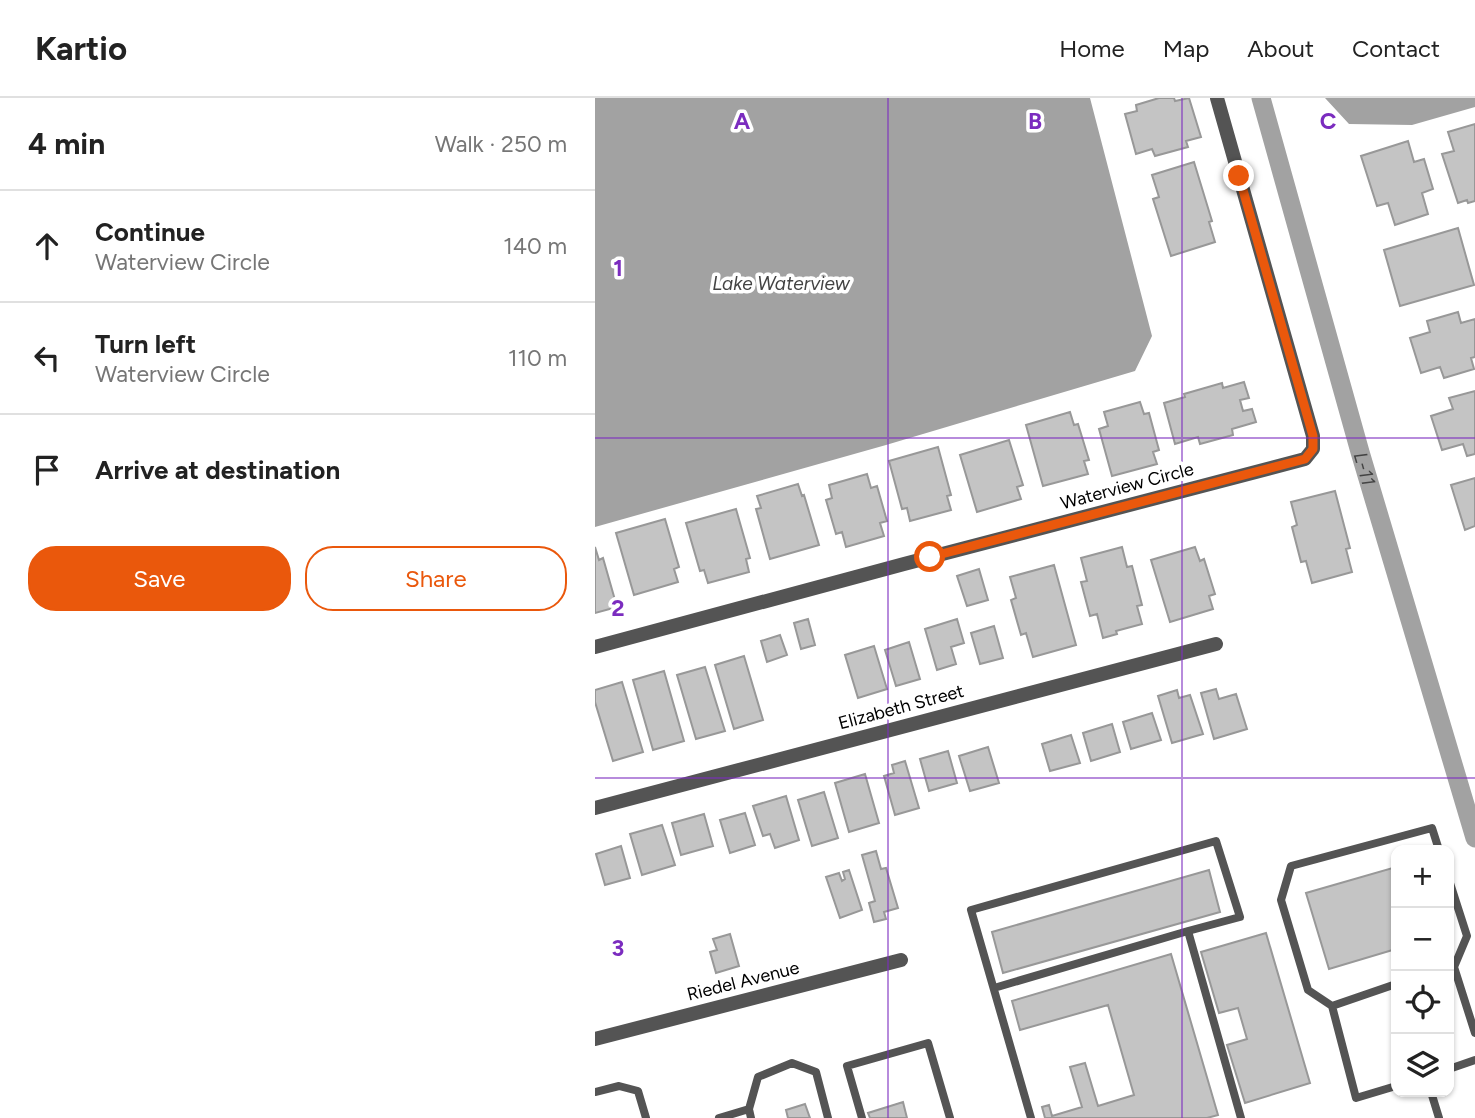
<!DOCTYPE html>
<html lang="en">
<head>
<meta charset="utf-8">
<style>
  body { margin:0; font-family:Figtree,sans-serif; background:#f6f6f6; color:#222 }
  .controls { position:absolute; right:21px; bottom:21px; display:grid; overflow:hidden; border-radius:14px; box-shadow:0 2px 5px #0004 }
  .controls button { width:63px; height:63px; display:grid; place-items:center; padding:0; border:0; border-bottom:2px solid #e0e0e0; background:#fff; color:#222; font:35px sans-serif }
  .stop { position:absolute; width:21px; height:21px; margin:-16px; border:5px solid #ea580c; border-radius:50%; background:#fff }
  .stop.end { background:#ea580c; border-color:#fff; box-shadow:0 2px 7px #0008 }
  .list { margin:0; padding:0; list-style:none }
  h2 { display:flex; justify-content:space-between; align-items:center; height:91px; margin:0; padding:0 28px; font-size:30px }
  h2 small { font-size:23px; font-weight:400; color:#767676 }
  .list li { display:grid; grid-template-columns:46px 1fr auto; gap:21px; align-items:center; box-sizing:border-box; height:112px; padding:0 28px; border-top:2px solid #e0e0e0 }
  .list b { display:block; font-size:26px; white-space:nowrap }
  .list p { margin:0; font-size:23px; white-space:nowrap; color:#767676 }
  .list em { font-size:23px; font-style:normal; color:#767676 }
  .actions { display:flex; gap:14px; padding:21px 28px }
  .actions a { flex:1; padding:16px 0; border:2px solid #ea580c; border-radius:28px; text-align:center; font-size:24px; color:#ea580c }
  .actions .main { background:#ea580c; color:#fff }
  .icon { flex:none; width:38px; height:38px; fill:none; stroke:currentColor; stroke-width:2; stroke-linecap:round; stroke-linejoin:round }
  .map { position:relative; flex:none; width:880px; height:1020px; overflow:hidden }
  header { display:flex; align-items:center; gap:42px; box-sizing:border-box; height:98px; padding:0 35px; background:#fff; border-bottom:2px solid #e0e0e0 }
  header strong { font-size:33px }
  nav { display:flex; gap:38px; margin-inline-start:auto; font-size:24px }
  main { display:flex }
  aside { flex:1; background:#fff }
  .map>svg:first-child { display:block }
</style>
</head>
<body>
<header>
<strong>Kartio</strong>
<nav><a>Home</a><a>Map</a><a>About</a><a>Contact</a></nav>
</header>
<main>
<aside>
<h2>4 min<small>Walk · 250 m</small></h2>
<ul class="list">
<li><svg class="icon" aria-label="ahead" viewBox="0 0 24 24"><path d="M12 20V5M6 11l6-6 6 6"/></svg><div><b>Continue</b><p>Waterview Circle</p></div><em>140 m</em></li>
<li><svg class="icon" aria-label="left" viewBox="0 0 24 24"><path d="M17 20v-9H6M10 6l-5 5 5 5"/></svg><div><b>Turn left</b><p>Waterview Circle</p></div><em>110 m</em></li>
<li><svg class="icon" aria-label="arrive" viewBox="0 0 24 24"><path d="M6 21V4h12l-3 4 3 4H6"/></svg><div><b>Arrive at destination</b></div></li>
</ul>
<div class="actions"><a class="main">Save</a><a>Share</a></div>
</aside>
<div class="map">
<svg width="880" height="1020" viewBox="0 0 880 1020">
  <rect width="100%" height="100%" fill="#fff"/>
  <path fill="#a2a2a2" d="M0,0H495L557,238L540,273L291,347L0,429Z
    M730,0H880V9L817,27L754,26Z"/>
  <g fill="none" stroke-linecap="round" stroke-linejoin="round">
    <path stroke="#a2a2a2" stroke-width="19" id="s1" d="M666,0L765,354L880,740"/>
  </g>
  <path fill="#c4c4c4" stroke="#989898" stroke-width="2" d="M564,0H579L580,3L594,0L606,39L591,43L593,49L560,58L557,51L541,56L530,16L542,13L541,7Z
    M880,26V103L873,105L872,102L863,105L847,56L859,53L853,34Z
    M813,43L819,64L829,61L838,91L827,95L833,116L800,127L793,105L782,108L766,58Z
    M599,64L617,123L614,124L620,144L576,158L558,101L564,99L557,77Z
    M863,130L879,187L805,208L789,152Z
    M863,214L866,225L880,221V259L876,260L879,271L849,280L845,269L826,275L815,240L835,234L832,223Z
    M649,284L654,300L645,302L648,313L657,311L661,324L637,331L638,337L605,346L603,339L580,346L569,305L590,299L589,296L627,285L628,290Z
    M880,293V356L872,358L868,346L847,352L836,318L858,311L854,300Z
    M545,304L549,316L554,315L564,352L558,354L562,366L517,378L504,331L513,328L509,314Z
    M475,314L479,327L483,326L494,362L489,363L493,376L448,388L431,327Z
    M414,342L428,387L422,389L426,401L382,414L365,357Z
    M343,349L356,397L352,398L356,412L315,423L312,410L307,411L294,363Z
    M272,376L276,390L282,388L292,423L285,425L289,438L251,449L247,434L241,436L231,402L237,400L234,387Z
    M880,380V428L870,432L856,387Z
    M203,386L207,398L209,397L224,447L175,461L161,411L166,410L162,398Z
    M740,393L755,450L751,451L757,474L717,485L711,463L706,464L697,429L702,427L696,404Z
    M141,411L155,460L151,461L154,474L113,485L109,472L105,473L91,425Z
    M70,421L84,469L79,471L83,484L39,497L21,435Z
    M0,449L4,462L8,460L22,509L0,515Z
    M527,449L532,469L537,468L547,507L542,508L547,526L521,533L522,536L508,540L502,516L495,518L486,484L492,483L486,460Z
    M600,449L605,463L609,461L620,496L614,498L618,511L575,524L556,462Z
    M459,467L481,547L438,559L431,535L426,537L416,502L421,500L415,479Z
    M384,471L393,502L372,508L362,478Z
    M213,521L220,547L206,551L199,525Z
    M362,521L369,545L356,549L361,566L342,572L330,531Z
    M399,528L408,560L385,566L376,535Z
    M185,537L192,557L172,564L166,543Z
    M314,544L325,581L301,588L290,552Z
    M279,548L292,591L263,600L250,557Z
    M149,558L168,622L139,631L120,567Z
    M110,569L130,633L101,641L82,577Z
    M69,573L89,643L58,652L38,582Z
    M27,584L48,654L18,663L0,604V592Z
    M621,591L624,601L641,596L652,631L619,641L606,595Z
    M582,592L584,600L595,597L608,636L577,645L563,598Z
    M557,615L566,642L536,651L528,624Z
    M517,626L525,654L496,663L488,635Z
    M476,637L485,665L455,673L447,646Z
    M393,649L404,685L375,693L364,658Z
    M353,653L362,685L334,693L325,661Z
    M310,663L324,710L300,717L289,678L299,675L297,667Z
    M270,676L284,725L254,734L240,685Z
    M229,694L243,740L217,748L203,702Z
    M191,698L204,742L180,750L175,736L168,738L158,708Z
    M150,715L160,747L135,755L125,722Z
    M109,716L118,748L86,757L77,725Z
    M67,727L80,767L47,777L35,736Z
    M26,748L35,780L10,787L1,756Z
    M281,753L286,771L291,770L303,810L289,814L291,821L279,824L274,805L280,803L267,757Z
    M801,769V851L734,871L711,795Z
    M254,772L267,812L245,820L231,779L244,775L247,783L250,781L248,774Z
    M614,772L625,814L408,875L397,834Z
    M671,835L715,985L650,1005L632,947L652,941L643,910L624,915L606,854Z
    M135,836L144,868L121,875L115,854L122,852L118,841Z
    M576,856L623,1017L612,1020H450L447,1009L454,1007L457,1018L487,1009L475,969L490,965L503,1008L539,997L513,907L425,932L417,903Z
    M308,1004L312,1020H275L273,1015Z
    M210,1006L215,1020H193L191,1012Z"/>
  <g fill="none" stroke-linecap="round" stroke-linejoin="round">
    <path stroke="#545454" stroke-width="8" d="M854,782L872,838L859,869L880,935
      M399,890L593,833
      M737,908L801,886
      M854,971L880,962
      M801,988L761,1000L737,908L713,892L686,802L696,768L837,730L844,752
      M0,994L24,988L43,993L51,1020
      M836,994L844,1020
      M124,1020L154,1011
      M156,1020L154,1011L163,979L197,965L221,974L233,1020
      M267,1020L252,968L333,945L355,1020
      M436,1020L376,812L621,743L645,819L593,833L646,1020"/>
    <path stroke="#545454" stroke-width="14" d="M0,549L309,466L710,361L718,351V338L622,0
      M0,710L621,546
      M0,941L306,862"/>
  </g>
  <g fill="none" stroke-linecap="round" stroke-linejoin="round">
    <path stroke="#ea580c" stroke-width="9" d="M335,459L710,361L718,351V338L644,78"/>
  </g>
  <path fill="none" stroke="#7b2cbf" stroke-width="2" stroke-opacity="0.55" d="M293,0V1020M587,0V1020M0,340H880M0,680H880"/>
  <g text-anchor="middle" stroke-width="7" stroke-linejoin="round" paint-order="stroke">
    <g font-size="18" fill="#000" stroke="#fff">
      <text transform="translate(532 388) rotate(-15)" y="6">Waterview Circle</text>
      <text transform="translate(306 609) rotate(-15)" y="6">Elizabeth Street</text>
      <text transform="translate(148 883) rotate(-14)" y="6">Riedel Avenue</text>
    </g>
    <g font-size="19" font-style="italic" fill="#434343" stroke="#fff">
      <text x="186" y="192">Lake Waterview</text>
      <text dy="7" stroke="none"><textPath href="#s1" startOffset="385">L-11</textPath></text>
    </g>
  </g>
  <g font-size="23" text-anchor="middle" font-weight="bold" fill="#7b2cbf" stroke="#fff" stroke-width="7" stroke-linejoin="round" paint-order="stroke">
    <text x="147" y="31">A</text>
    <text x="440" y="31">B</text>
    <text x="733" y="31">C</text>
    <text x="23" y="178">1</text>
    <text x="23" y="518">2</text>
    <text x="23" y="858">3</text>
  </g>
</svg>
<div class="controls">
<button>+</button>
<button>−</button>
<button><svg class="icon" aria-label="locate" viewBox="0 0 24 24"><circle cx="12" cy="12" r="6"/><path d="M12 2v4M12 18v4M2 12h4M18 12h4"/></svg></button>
<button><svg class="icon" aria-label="layers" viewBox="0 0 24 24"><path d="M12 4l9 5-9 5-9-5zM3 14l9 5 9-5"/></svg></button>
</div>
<div class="stop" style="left:335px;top:459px"></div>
<div class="stop end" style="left:644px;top:78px"></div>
</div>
</main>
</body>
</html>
